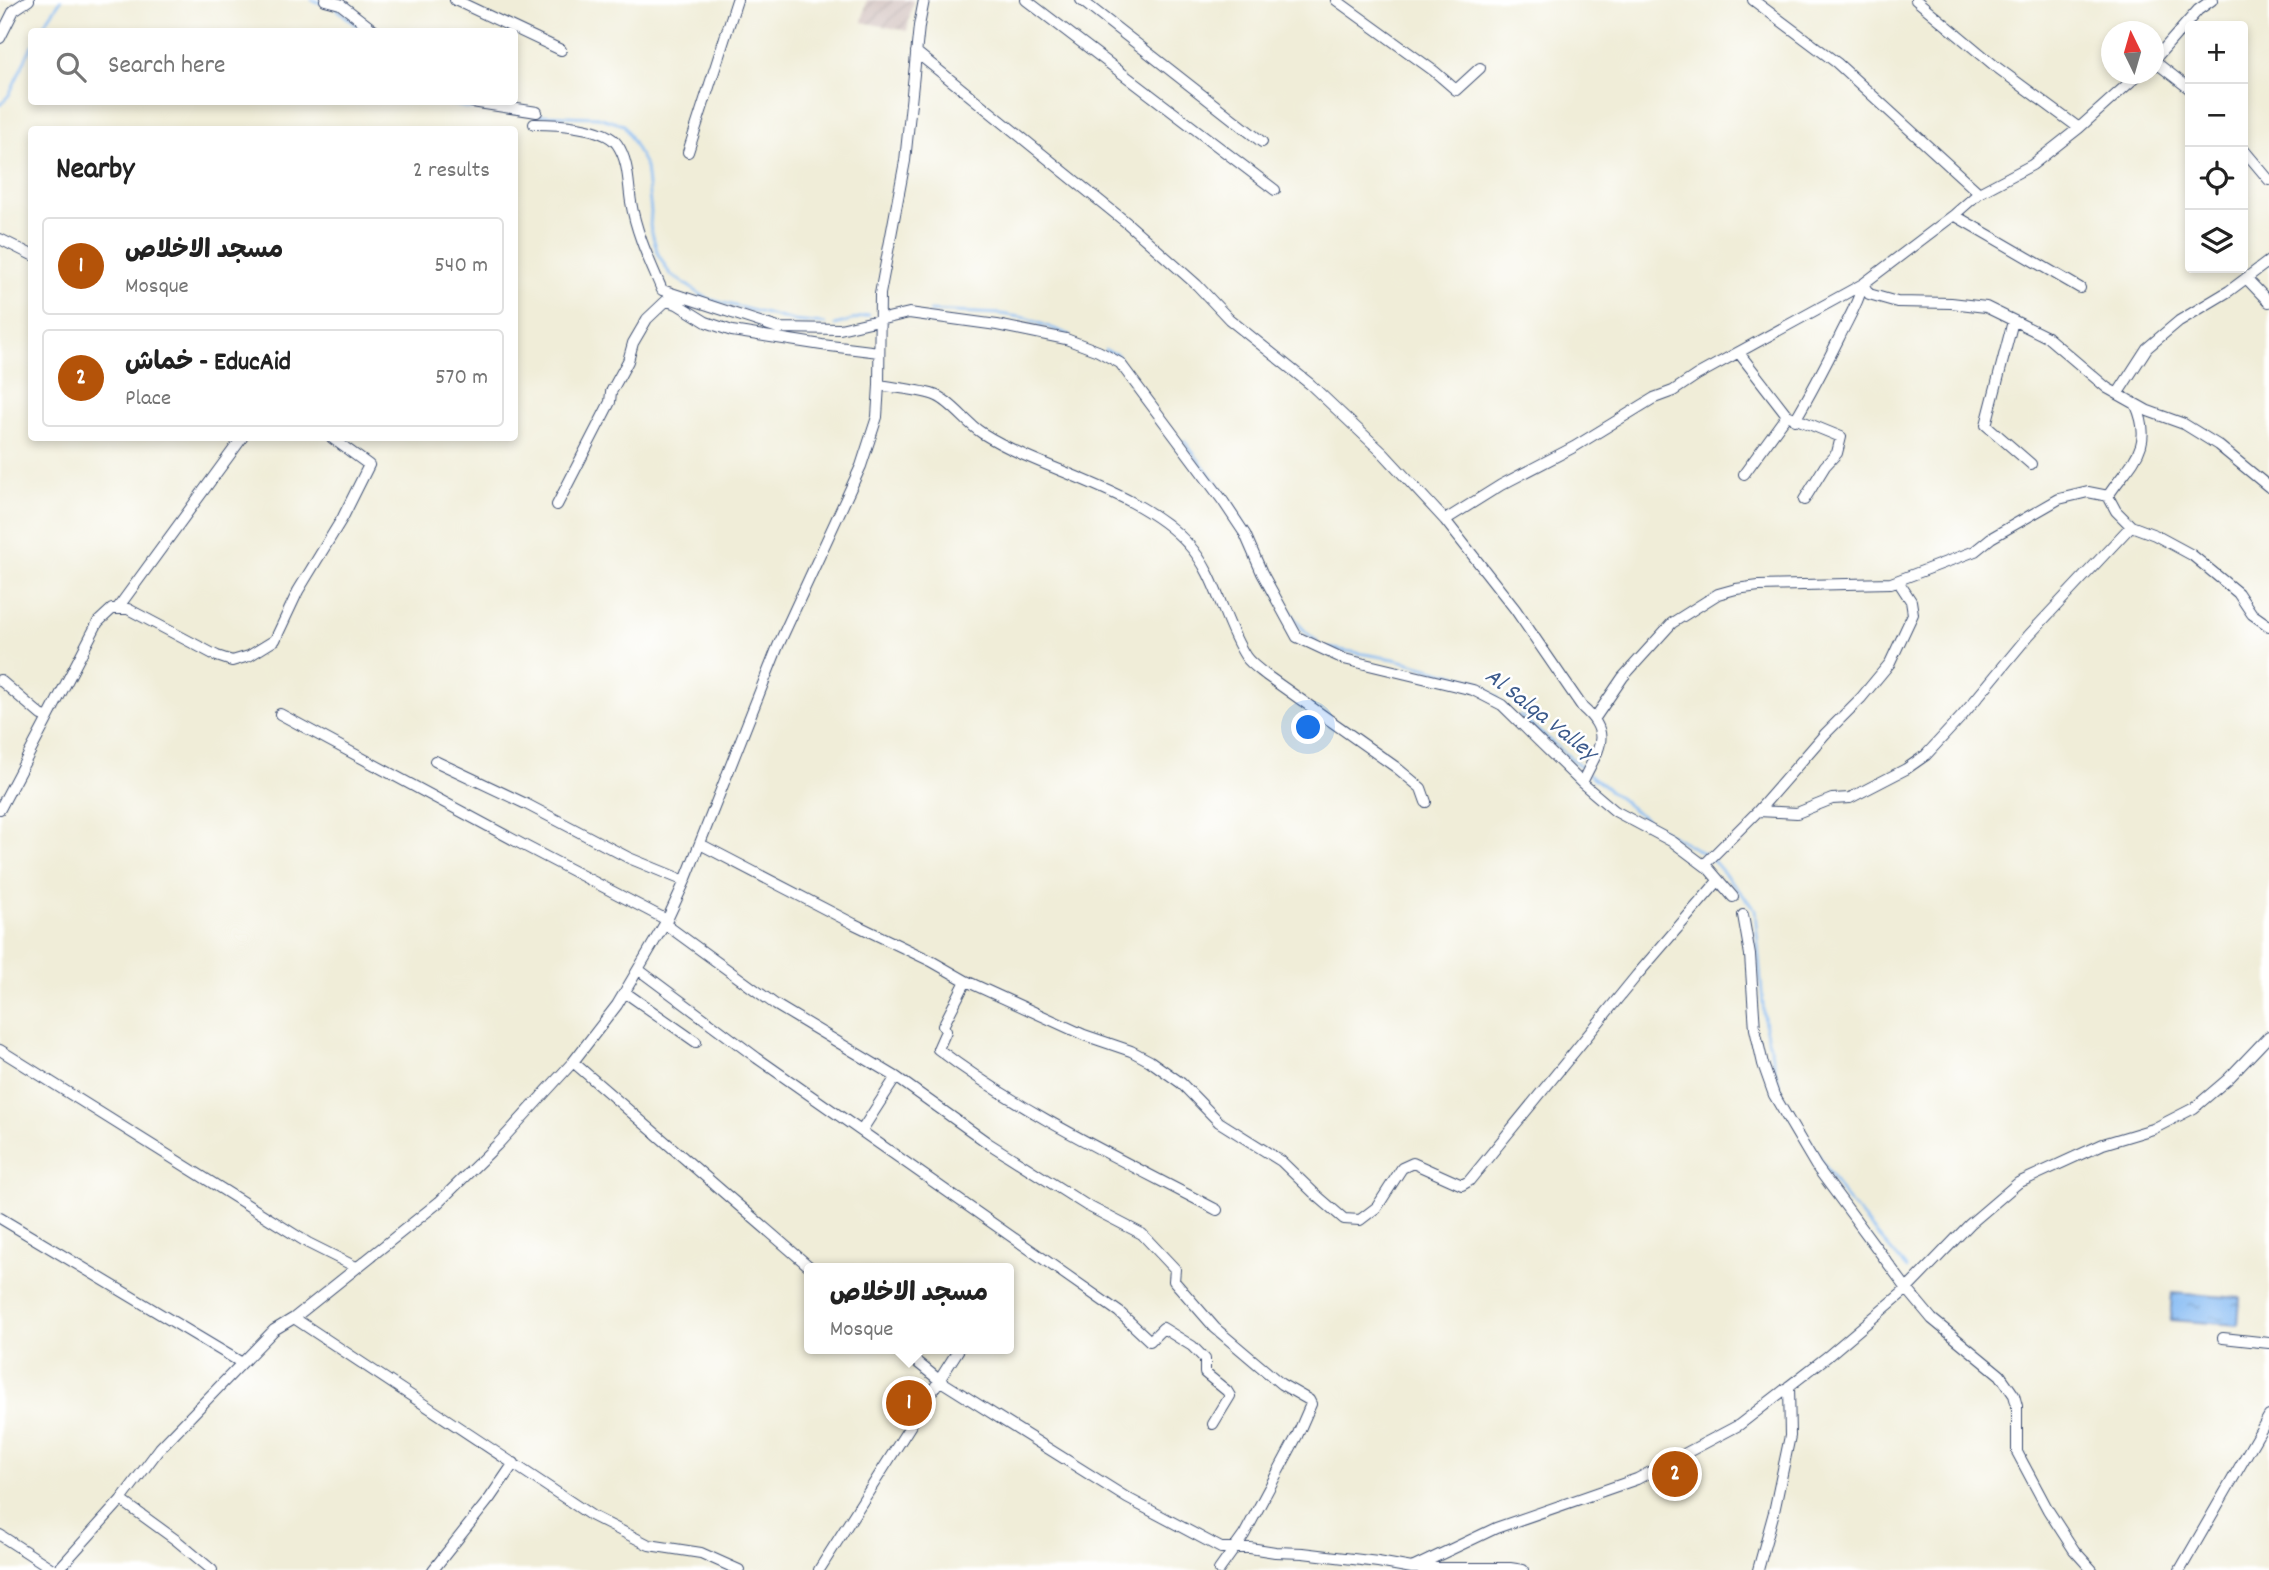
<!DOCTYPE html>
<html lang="en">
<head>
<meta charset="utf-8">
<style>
  body { margin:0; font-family:Dekko,"Playpen Sans Arabic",sans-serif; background:#f6f6f6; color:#222 }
  .controls { position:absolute; right:21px; top:21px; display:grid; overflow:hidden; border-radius:7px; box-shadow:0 4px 10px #0003 }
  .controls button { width:63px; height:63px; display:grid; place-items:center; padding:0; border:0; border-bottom:2px solid #e0e0e0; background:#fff; color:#222; font:35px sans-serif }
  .compass { position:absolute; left:2101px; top:21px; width:63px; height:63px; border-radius:50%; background:#fff; box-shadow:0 4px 10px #0003; rotate:355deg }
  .you { position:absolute; left:1309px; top:728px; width:24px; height:24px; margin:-18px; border:5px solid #fff; border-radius:50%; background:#1a73e8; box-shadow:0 0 0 10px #1a73e833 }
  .badge { display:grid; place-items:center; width:46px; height:46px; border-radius:50%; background:#b45309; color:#fff; font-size:23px; font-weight:700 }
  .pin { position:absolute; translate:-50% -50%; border:4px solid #fff; box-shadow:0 2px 7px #0006 }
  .popup { position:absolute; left:804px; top:1263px; width:210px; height:91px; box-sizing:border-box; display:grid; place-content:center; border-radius:7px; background:#fff; filter:drop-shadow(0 2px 5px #0005); font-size:23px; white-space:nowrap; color:#767676 }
  .popup b { font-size:26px; color:#222 }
  .popup::after { content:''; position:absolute; left:50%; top:100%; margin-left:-14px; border:14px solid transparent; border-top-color:#fff }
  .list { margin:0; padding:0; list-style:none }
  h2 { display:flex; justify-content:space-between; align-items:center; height:91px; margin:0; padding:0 28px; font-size:30px }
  h2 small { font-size:23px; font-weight:400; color:#767676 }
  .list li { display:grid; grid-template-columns:46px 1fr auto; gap:21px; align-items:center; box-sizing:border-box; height:98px; margin:0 14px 14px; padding:0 14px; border:2px solid #e0e0e0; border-radius:7px }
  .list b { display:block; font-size:26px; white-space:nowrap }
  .list p { margin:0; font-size:23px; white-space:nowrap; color:#767676 }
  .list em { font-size:23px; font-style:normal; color:#767676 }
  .icon { flex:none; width:38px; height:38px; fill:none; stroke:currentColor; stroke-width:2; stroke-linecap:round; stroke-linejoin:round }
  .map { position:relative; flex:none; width:2269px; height:1570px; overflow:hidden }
  .search { position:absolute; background:#fff; box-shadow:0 4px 10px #0003; left:28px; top:28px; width:490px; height:77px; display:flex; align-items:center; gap:18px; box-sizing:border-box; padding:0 24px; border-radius:7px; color:#767676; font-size:26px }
  .panel { position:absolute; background:#fff; box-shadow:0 4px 10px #0003; left:28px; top:126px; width:490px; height:315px; border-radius:7px }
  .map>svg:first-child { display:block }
</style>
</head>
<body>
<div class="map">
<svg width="2269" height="1570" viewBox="0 0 2269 1570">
  <defs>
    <pattern id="industrial-furrows" width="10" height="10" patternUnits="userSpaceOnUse" patternTransform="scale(1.75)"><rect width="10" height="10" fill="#d0c0bc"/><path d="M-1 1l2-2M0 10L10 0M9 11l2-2" fill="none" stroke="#b2a5a4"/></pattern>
    <pattern id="water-ripples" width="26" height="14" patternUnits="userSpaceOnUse" patternTransform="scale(1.75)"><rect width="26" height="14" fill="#84baf3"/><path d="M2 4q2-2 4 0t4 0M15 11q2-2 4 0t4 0" fill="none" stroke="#6b98c8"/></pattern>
  </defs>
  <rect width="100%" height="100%" fill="#fff"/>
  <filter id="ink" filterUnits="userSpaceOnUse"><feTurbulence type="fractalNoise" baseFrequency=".0143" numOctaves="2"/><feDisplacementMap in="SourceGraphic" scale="14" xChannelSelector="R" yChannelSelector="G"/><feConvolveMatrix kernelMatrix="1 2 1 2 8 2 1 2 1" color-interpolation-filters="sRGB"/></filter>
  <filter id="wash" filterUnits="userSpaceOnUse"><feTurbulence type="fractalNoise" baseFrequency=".00686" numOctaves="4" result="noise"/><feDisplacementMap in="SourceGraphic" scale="28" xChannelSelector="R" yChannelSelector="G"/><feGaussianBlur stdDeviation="1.57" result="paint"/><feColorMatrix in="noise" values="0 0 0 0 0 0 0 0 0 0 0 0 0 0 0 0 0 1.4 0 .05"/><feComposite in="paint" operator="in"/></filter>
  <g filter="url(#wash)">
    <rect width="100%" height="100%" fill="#f0edd8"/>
    <path fill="url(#industrial-furrows)" d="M867,0H913L907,31L862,22Z"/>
    <path fill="url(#water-ripples)" stroke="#5074a8" stroke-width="2" d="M2172,1293L2240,1298L2238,1325L2170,1320Z"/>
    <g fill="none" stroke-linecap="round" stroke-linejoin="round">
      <path stroke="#84baf3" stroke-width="2.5" d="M312,0L321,3
        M335,7L364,32
        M39,32L61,0
        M443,102L466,108L509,112
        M0,105L9,95L32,45
        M540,115L598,117L624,125L646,167L651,212L650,226L658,254L670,274L708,299L794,321L825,324
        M930,311L1001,314L1026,318L1070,335
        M835,325L869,315
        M1105,350L1116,354L1120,359
        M1184,441L1232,503L1242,521
        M1255,545C1270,574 1290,624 1317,641
        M1329,648L1394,659L1477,681L1498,698
        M1519,715L1584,769
        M1589,774L1649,822L1710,857L1755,909L1765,1027L1782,1096L1844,1196L1907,1269"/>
    </g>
  </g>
  <g filter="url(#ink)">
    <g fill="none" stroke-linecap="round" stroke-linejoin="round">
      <g stroke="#3b4c70" stroke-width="12">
        <path id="street" d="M325,0L340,4L376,32
          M455,0L561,50
          M1026,0L1275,190
          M1081,0L1262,142
          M1336,0L1434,71L1456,90L1480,68
          M1753,0L1837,63L1979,193
          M1916,0L1995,66L2079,128
          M0,38L14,10L29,0
          M916,52L1127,223L1197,285L1229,319L1310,384L1384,454L1445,520L1515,609L1583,708C1615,736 1596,751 1582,783
          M2154,60L2198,10L2212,0
          M2154,61L2190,89
          M472,102L537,112
          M534,124C555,124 604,126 617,144C629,161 628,184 631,202C636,233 650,262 662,290L778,328L840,329L909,313L997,325L1066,339L1098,351L1120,363L1223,501L1245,534L1262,573L1297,637L1344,659L1473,690L1502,705L1582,783L1615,811L1673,842L1709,869L1733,897
          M2243,149L2269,180
          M688,152L737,0
          M1954,215L2080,288
          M0,239L32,255
          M2246,278L2269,302
          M1863,284L1869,294L1897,302L1951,303L1986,307L2047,337L2107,388L2148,411L2184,424L2218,445L2269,487
          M2013,321L1986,425L2031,464
          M1739,353L1787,415L1841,437L1837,453L1825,466L1804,500
          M879,385C895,388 924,390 937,396C953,403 967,424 982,433C1044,472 1139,489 1188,544C1217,575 1223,622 1246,657C1251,664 1260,670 1266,675L1397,768L1421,788L1426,802
          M2118,393L2147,348L2179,321L2229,291L2269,261
          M2136,405C2155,449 2130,462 2108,496L2116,511L2131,526L2155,535L2192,555L2238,593L2252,614L2269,626
          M1795,420C1811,393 1825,366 1839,338C1848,319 1858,304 1863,284
          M1744,474L1787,415
          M557,505L610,402L611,392L628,361L633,343L647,319L666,301L677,304L706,322L732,331L822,345L879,352
          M1445,520L1501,485L1574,447L1654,398L1673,391L1697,375L1863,284L1954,215L1979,193L2032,165L2079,128L2139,74
          M117,609L242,438
          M0,680L41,715L48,718L98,622L112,609H128L217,656L232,661L249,656L275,640L298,591L343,517L369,465L332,438
          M280,714L527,847L667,920
          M1595,718L1623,677L1672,623L1718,594L1736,589L1759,586L1891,583L1975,551L1991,538L2059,499L2088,492L2108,496
          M435,761L526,804L629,858L685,881
          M0,809L48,718
          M1758,811L1797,813L1832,799L1850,798L1906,769L1926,755L1962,716L2029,635L2131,526
          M700,844L854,924L931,961L966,981L1084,1035L1131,1051L1150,1061L1181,1083L1219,1122L1281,1161L1315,1194L1344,1219L1360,1220L1377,1207L1402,1168L1413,1163L1462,1185L1469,1181L1637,975L1718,881
          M1704,865L1758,811L1825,734L1861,698L1890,663L1913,614L1911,601L1898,581
          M1743,915L1750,955L1755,1029L1763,1064L1774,1095L1816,1166L1907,1289L1932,1319L2000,1375L2014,1395L2017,1406V1452L2048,1510L2074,1550L2092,1570
          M665,924L776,1005L896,1077L988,1143L1086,1205L1142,1234L1175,1269L1174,1281L1215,1328L1281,1384L1309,1400L1311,1404L1297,1436L1244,1535L1219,1570
          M639,970L757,1058L1119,1312L1150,1341L1163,1328L1192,1346L1205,1359V1373L1227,1391L1230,1396L1213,1424
          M966,981L943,1026L946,1031L938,1049C1023,1114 1122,1160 1217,1210
          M626,993L696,1042
          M0,1050L308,1243L356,1267
          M573,1062L811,1268
          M862,1130L896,1077
          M0,1218L242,1363
          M294,1318L592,1516L649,1545L701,1553L739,1570
          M2223,1338L2269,1343
          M901,1349L939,1380L1127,1498L1221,1548H1250L1275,1552L1303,1553L1378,1562L1412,1568H1510L1523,1570
          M121,1500L176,1540L212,1570
          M0,1535L54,1570
          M1412,1568L1496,1528L1637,1479L1739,1425L1828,1356L1907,1289L1970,1224L2018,1183L2103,1144L2153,1129L2194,1108L2228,1079L2269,1036
          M58,1570L121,1500L160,1448L274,1330L294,1318L439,1202L497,1145L573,1062L617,1005L667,920L685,881L778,646L861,466L877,417L879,385L880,294L905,161L919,26L924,0
          M433,1570L490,1498L514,1463
          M819,1570L959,1349
          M1758,1570L1774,1512L1790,1436L1789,1386
          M2180,1570L2269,1416"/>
      </g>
      <use href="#street" stroke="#fff" stroke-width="10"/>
    </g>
  </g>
  <g text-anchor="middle" stroke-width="5" stroke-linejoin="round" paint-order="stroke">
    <g font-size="24" font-style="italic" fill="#3a598b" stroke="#fff">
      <text transform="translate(1542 713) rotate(38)" y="8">Al Salqa Valley</text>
    </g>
  </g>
</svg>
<div class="controls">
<button>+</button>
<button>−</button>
<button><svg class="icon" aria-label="locate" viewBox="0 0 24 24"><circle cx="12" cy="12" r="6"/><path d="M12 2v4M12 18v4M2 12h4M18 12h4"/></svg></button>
<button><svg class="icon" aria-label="layers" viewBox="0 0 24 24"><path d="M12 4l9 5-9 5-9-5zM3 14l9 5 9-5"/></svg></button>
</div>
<svg class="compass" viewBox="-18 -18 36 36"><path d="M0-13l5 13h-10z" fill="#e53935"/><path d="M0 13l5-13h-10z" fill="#767676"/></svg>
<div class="you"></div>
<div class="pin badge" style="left:909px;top:1403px">1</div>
<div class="popup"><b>مسجد الاخلاص</b>Mosque</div>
<div class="pin badge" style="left:1675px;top:1474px">2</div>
<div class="search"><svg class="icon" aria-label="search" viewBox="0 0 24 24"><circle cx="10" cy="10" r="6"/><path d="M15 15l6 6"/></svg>Search here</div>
<section class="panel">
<h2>Nearby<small>2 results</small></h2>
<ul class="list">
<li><span class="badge">1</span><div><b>مسجد الاخلاص</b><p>Mosque</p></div><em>540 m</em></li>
<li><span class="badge">2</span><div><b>خماش - EducAid</b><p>Place</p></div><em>570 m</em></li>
</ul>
</section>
</div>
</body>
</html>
